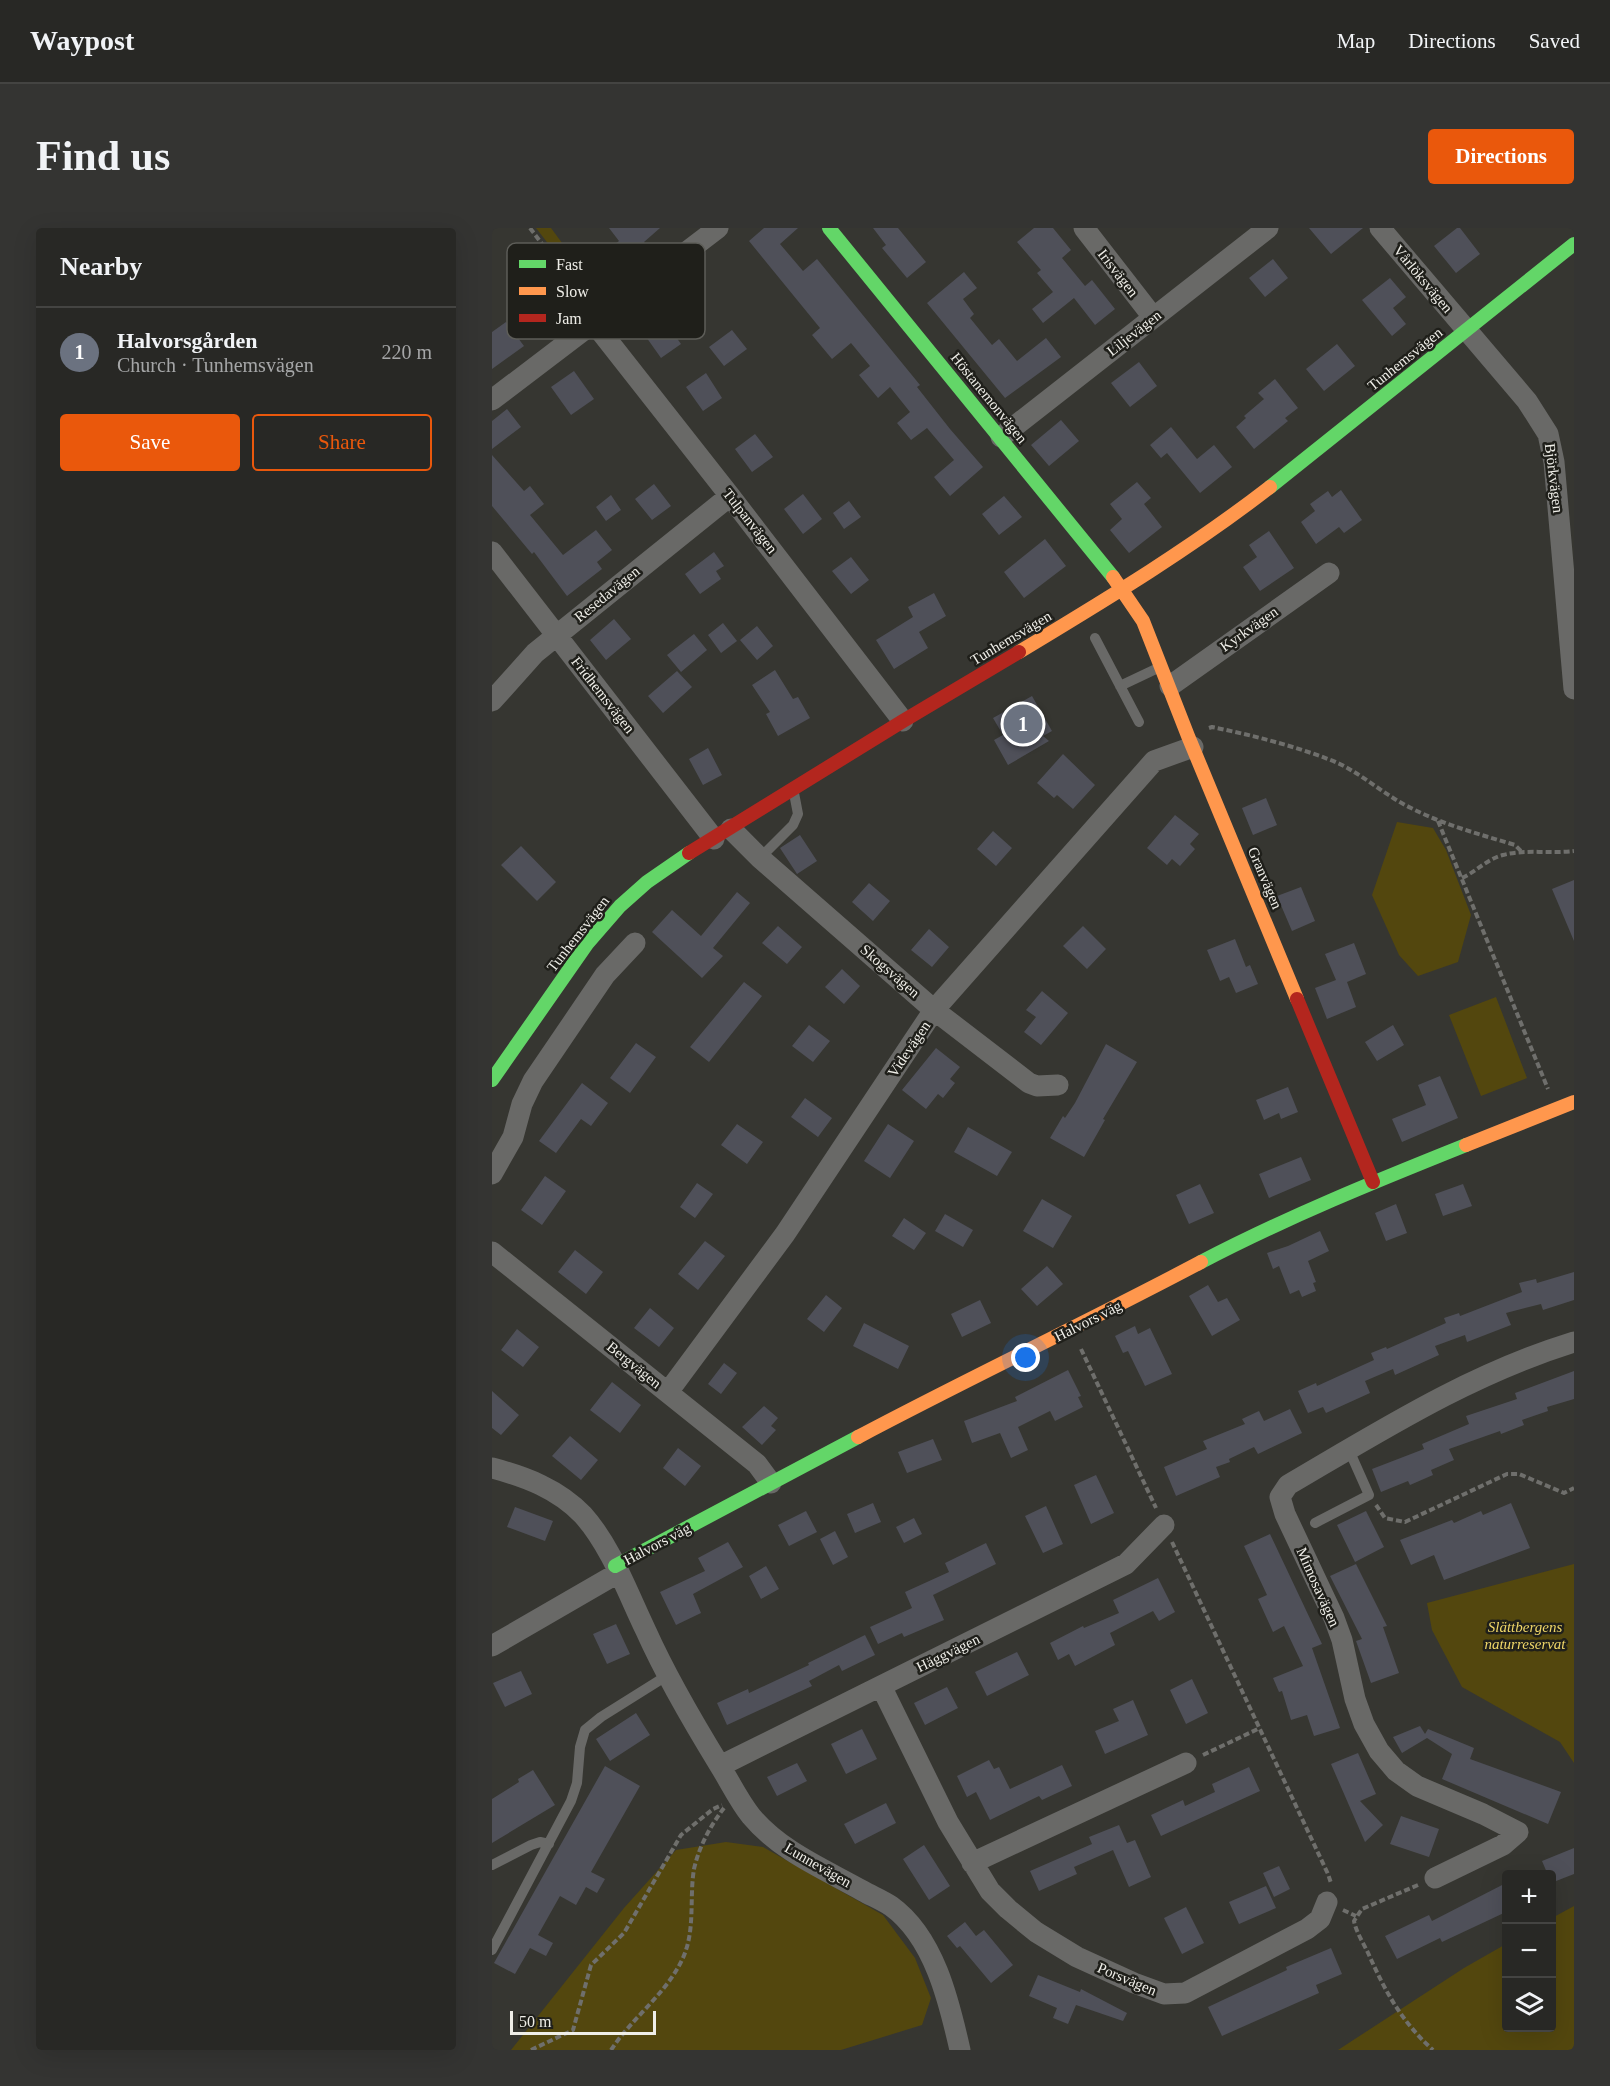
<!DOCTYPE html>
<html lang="en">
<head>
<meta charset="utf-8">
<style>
  body { margin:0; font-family:"Times New Roman",serif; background:#343432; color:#f1f3f6 }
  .controls { position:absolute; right:18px; bottom:18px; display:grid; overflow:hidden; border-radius:6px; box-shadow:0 6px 24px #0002 }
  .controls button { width:54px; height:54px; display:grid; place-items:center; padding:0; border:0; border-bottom:2px solid #444442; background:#282825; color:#f1f3f6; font:30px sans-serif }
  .scale { position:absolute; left:18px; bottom:15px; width:146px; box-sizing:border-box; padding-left:6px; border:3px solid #efeee8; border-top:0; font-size:16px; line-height:21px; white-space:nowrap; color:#efeee8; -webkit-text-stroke:4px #1f1f1a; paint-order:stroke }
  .you { position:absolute; left:534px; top:1130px; width:21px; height:21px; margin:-15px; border:4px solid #fff; border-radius:50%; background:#1a73e8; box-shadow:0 0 0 9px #1a73e833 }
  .badge { display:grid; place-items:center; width:39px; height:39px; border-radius:50%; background:#ea580c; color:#fff; font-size:20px; font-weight:700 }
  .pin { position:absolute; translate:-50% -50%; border:3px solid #fff; box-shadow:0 2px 6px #0006 }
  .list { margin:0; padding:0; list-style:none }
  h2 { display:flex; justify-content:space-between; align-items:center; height:78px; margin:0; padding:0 24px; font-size:26px }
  h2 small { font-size:20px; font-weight:400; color:#a5a6a7 }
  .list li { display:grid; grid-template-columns:39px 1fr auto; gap:18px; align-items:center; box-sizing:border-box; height:90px; padding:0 24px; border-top:2px solid #444442 }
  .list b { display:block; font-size:22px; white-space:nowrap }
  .list p { margin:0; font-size:20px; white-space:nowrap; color:#a5a6a7 }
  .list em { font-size:20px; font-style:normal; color:#a5a6a7 }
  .actions { display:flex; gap:12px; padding:18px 24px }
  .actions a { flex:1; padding:14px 0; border:2px solid #ea580c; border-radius:6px; text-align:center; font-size:21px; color:#ea580c }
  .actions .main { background:#ea580c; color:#fff }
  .icon { flex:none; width:33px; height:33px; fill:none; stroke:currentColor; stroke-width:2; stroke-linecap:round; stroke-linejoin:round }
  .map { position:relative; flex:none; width:1082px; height:1822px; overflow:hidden; border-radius:6px }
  header { display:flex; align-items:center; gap:36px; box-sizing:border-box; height:84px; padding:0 30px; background:#282825; border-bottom:2px solid #444442 }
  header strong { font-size:28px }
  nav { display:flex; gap:33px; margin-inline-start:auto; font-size:21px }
  .intro { display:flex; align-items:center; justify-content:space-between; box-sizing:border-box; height:144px; padding:0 36px }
  h1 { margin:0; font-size:42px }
  .button { padding:15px 27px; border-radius:6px; background:#ea580c; color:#fff; font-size:21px; font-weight:700 }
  main { display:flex; gap:36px; padding:0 36px }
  aside { flex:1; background:#282825; border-radius:6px; box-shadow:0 6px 24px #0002 }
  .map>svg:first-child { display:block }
</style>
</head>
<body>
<header>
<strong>Waypost</strong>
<nav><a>Map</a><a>Directions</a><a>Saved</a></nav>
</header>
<div class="intro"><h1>Find us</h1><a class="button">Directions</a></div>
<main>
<aside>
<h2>Nearby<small></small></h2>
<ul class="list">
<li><span class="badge" style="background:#6b7280">1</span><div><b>Halvorsgården</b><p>Church · Tunhemsvägen</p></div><em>220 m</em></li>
</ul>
<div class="actions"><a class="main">Save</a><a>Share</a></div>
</aside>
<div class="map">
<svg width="1082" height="1822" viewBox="0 0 1082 1822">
  <rect width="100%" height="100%" fill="#363631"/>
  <path fill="#53470e" d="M44,0H59L76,23L75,27L68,31Z
    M905,594L941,600L954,622L979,687L966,734L926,748L907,727L880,667Z
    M1004,769L1035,850L989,868L957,787Z
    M1082,1336V1535L1068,1514L970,1459L940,1402L935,1375Z
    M234,1614L271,1619L391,1687L423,1730L439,1770L430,1797L349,1822H19L132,1680L184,1622Z
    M1082,1678V1822H846L972,1740L1014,1716V1800H1060V1690Z"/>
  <path fill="#4f5059" d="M117,0H168L152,14L155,18L112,52L99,35L127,13Z
    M272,0H306L288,16L311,43L325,31L428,157L425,159L458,201L491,239L458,268L442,249L462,232L435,200L419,212L405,195L418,184L398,159L386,170L367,147L378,138L359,115L340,131L320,107L328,100L257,13Z
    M381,0H406L434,34L415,50L390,20L394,17Z
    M542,0H561L579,22L570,30L593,58L600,52L623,81L603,97L582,70L551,95L540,81L561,64L545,45L549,42L525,14Z
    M817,0H871L839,26Z
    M965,0H968L988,26L964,45L942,18Z
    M781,31L796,50L773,69L757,50Z
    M472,44L485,60L471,71L482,86L478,90L500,117L507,111L525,133L554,110L569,129L513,170L435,75Z
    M898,50L914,69L901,80L914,96L900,108L870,72Z
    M172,92L189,116L169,130L152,106Z
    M14,94L32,118L0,141V104Z
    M240,102L255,121L232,138L217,119Z
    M845,116L863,138L832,163L814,141Z
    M647,134L665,158L638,179L619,155Z
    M82,143L102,171L79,187L59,159Z
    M214,145L230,170L211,183L194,159Z
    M783,151L806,180L793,190L796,193L762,221L744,199L754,190L752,188L772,171L766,165Z
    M15,181L29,199L0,221V193Z
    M569,192L587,213L557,238L539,217Z
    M679,199L705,231L722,217L740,239L708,265L675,225L669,230L658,217Z
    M263,206L281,229L260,244L243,221Z
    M0,227L32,263L38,258L52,276L38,287L71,327L104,302L120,322L105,334L110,341L75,368L42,324L40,326L0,278Z
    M645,254L659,270L652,276L670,299L637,325L618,302L630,291L618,276Z
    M162,256L179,278L160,292L143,271Z
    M849,262L870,292L852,305L847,299L824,316L809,294L823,283L818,276L836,263L840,269Z
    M311,266L330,291L311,306L292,281Z
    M119,267L129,282L114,293L104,279Z
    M512,268L530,289L507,307L490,286Z
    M357,273L369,289L352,301L341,285Z
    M777,303L802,340L768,363L751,339L765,329L757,317Z
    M553,311L574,338L532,370L512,344Z
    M222,324L232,338L224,343L229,351L208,366L193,346Z
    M359,329L377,352L359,366L340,343Z
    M442,365L454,388L427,404L436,420L402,441L384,412L421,389L416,379Z
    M122,391L139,411L114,432L98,412Z
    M231,395L245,413L229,425L216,407Z
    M265,398L281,418L265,432L248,412Z
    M202,406L215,422L189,444L175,427Z
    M283,442L301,471L306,469L318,490L286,508L274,486L278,484L260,457Z
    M185,443L200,459L171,485L156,468Z
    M540,468L560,503L551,508L557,513L516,537L502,512L511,507L501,490Z
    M216,520L230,547L211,557L197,531Z
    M571,526L603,557L581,581L565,567L562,570L545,555Z
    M774,570L785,597L761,607L750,580Z
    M683,587L707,606L698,616L703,621L688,638L680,631L675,637L655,620Z
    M501,603L520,620L504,638L485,621Z
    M308,607L325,633L305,646L288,620Z
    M29,618L64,654L45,673L9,637Z
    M1082,652V713L1060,661Z
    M377,655L398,673L381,693L360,674Z
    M809,659L823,693L800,703L785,668Z
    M245,664L258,675L221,720L231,728L210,750L160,704L180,682L209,708Z
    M286,698L310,719L295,736L270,715Z
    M591,698L614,721L595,741L571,718Z
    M437,701L457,719L440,739L419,722Z
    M743,711L754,739L758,737L766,756L744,765L737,749L728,753L715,722Z
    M862,715L874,746L855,754L864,779L835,791L823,760L844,752L833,726Z
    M350,741L368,758L352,776L333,759Z
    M252,754L270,768L217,834L198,819Z
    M550,763L576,785L549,817L532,804L544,789L534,782Z
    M317,797L338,813L321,834L300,818Z
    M901,797L912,817L885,833L873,814Z
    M144,815L164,829L138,865L118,850Z
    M614,816L645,834L611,891L613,892L592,929L558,910L571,888L573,890L583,875Z
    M444,820L468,839L458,851L463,855L451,870L446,866L434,881L410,862Z
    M948,848L966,890L910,914L900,891L934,877L926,857Z
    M90,855L116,875L99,898L89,891L64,925L47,913Z
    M796,859L806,884L789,891L787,885L772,892L764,872Z
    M313,870L340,890L326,909L299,889Z
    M245,896L271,914L255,936L229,917Z
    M396,896L422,913L398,950L372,933Z
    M476,899L520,924L505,948L462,924Z
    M809,929L819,952L777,970L767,946Z
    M53,948L74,963L50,997L29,982Z
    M205,955L221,966L203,990L188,979Z
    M708,956L722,985L697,996L684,967Z
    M971,956L980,978L951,988L943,966Z
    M550,971L580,988L561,1020L531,1003Z
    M904,976L915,1005L894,1013L883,985Z
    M453,986L481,1002L471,1019L443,1003Z
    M412,990L434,1005L422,1022L400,1008Z
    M828,1003L837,1023L816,1033L824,1054L821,1055L824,1063L810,1069L807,1062L798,1066L787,1038L781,1041L775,1025L796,1018Z
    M213,1013L233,1028L206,1062L186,1046Z
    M83,1022L111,1044L94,1066L66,1044Z
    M555,1038L571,1056L545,1078L529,1061Z
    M1082,1044V1072L1051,1082L1049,1076L1014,1085L1019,1097L975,1114L973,1107L943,1118L947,1127L903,1147L901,1141L873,1153L878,1165L834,1185L831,1179L816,1185L806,1163L824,1155L825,1158L882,1132L879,1125L894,1119L895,1121L954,1095L952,1090L967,1085L968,1088L1030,1064L1027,1055L1044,1051L1045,1055Z
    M716,1057L726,1074L735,1070L748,1092L720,1108L697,1068Z
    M334,1067L350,1080L332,1104L315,1091Z
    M488,1072L499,1095L470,1109L459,1086Z
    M158,1080L182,1100L167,1119L142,1100Z
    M372,1095L417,1118L406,1141L361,1118Z
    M643,1098L646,1106L658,1100L680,1146L653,1158L636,1123L631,1125L623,1108Z
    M25,1101L47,1119L31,1139L9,1122Z
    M232,1135L245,1145L229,1166L216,1156Z
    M576,1142L589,1168L586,1169L591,1179L563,1193L558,1183L526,1199L536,1222L519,1230L508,1205L480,1215L472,1193L525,1173L523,1169Z
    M1082,1143V1171L1055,1179L1056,1183L1030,1192L1032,1197L1009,1206L1008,1203L957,1221L962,1232L939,1242L941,1247L918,1257L916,1253L889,1264L880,1241L932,1221L930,1216L977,1196L974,1188L1025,1171L1023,1165Z
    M120,1154L149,1177L128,1205L98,1182Z
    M0,1163L27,1187L9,1207L0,1200Z
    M272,1178L286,1190L279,1198L284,1202L270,1217L250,1199Z
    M798,1181L810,1205L766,1226L762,1219L737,1231L738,1234L724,1239L728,1249L684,1268L672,1239L715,1221L711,1213L753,1196L750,1191L767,1183L772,1193Z
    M78,1208L106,1232L89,1252L60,1228Z
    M441,1211L450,1232L415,1245L406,1224Z
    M186,1220L209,1238L193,1258L171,1240Z
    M604,1247L622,1285L599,1296L582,1257Z
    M381,1275L389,1294L363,1305L355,1286Z
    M1019,1275L1038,1320L952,1352L942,1327L919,1337L908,1312L960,1292L962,1295L989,1283L991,1287Z
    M554,1278L571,1316L551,1325L533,1288Z
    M23,1279L61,1293L53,1313L15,1299Z
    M314,1283L325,1304L297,1318L286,1297Z
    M874,1283L892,1319L863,1334L845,1297Z
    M422,1290L430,1306L412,1315L404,1299Z
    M343,1303L356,1329L341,1337L328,1311Z
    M778,1306L830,1416L820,1420L848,1500L822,1508L815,1487L799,1492L790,1463L787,1464L781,1450L811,1438L792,1398L781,1404L766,1371L775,1367L752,1318Z
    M236,1314L251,1339L201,1366L209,1385L184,1397L168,1364L213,1343L206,1330Z
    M494,1315L504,1336L441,1367L452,1392L412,1409L410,1405L386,1416L378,1399L420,1380L413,1364L457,1344L453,1335Z
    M864,1336L895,1398L891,1399L907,1445L879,1455L864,1413L870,1411L838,1348Z
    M274,1338L287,1361L269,1371L257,1348Z
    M666,1350L683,1384L667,1393L661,1383L618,1405L623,1417L583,1438L577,1426L566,1432L558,1415L591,1398L592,1400L627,1385L621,1372Z
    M124,1396L138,1426L115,1436L101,1406Z
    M373,1407L383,1427L350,1443L347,1437L317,1453L320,1458L235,1497L225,1475L256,1461L257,1465L317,1437L316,1435Z
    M525,1424L537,1447L495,1468L483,1444Z
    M29,1443L40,1466L13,1479L1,1455Z
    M700,1451L716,1485L694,1496L678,1462Z
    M455,1459L466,1480L433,1497L422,1475Z
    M641,1472L656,1507L613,1526L603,1503L627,1493L621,1481Z
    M144,1485L158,1507L118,1533L104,1511Z
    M928,1498L933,1506L936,1501L982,1520L978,1531L1069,1564L1056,1596L950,1551L960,1526L935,1510L910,1525L901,1509Z
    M370,1501L385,1531L354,1546L339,1516Z
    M866,1525L884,1566L868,1573L891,1597L873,1614L839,1536Z
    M497,1532L502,1541L507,1539L518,1561L570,1537L580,1558L550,1572L547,1568L498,1592L484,1564L475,1569L465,1548Z
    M305,1535L315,1553L285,1568L275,1549Z
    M113,1538L148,1558L99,1644L113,1651L105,1665L94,1659L84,1677L68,1668L46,1707L61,1715L54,1728L38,1720L23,1746L2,1735Z
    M757,1539L768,1563L669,1608L659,1587L691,1572L693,1578L723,1564L720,1556Z
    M41,1542L63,1577L0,1615V1571L27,1554L26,1551Z
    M394,1575L404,1595L363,1616L352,1596Z
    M909,1588L947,1601L937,1629L898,1616Z
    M627,1597L635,1615L643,1612L659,1649L637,1659L621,1622L582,1639L585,1646L547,1663L538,1643L600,1616L597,1609Z
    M432,1617L458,1658L437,1672L411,1631Z
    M1082,1620V1646L1059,1655V1647H1056L1050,1633Z
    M787,1638L798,1661L782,1669L771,1645Z
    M1014,1655V1684L950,1714L948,1710L905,1731L893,1708L937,1687L940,1693Z
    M774,1658L784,1680L747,1696L737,1674Z
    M694,1679L712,1715L690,1726L672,1690Z
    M473,1694L484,1708L492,1702L521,1737L499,1755L468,1718L465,1720L455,1708Z
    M839,1720L850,1746L824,1757L827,1765L730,1808L716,1779L795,1742L794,1739Z
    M546,1747L588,1764L589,1761L635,1785L631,1793L584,1777L576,1796L561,1790L565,1780L537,1768Z"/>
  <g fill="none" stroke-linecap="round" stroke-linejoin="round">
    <path stroke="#6f6f6c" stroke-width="4" stroke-dasharray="6 3" stroke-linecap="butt" d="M38,0L69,41
      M717,500L720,499C759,507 799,517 836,531C865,541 890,566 919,580C952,597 987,606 1023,617L1030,624
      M946,593L1056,861
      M970,650C985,643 995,631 1011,627C1034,621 1059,626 1082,623
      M589,1121L664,1280
      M884,1277L893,1290L913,1294L1015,1246H1027L1072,1265L1082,1260
      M680,1314L836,1646L839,1655
      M711,1527L768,1500
      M926,1657L870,1681L862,1693C864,1704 872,1716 877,1727C894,1765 910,1794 941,1822
      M851,1682L864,1688
      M39,1822L81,1802L99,1737L132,1705L189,1607L221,1581L230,1577
      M119,1822C140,1790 173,1767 190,1732C204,1703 197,1671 202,1641C207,1619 218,1598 232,1580"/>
    <path stroke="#696967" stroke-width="10" d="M603,410L647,494
      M628,458L666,440
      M268,630L301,597L306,586L302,565
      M823,1295L877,1267L857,1222
      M0,1637L39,1617L48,1614L57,1616
      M0,1722L79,1573L85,1555L88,1519L93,1502L109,1489L176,1447"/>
    <path stroke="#696967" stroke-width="21" d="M592,0L661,89
      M888,0L1035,173L1056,206L1062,234L1082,461
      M102,95L238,268L411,493
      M0,172L226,0
      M509,209L776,0
      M0,324L222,611
      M678,458L837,345
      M0,473L43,425L238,268
      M239,601L268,630L442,782L537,855L545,858L566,857
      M0,946L21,909L30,876L41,853L113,747L143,715
      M0,1024L265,1236L279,1255
      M176,1164L293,1006L442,782L662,533L701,519
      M0,1240C34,1249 66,1261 91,1287C119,1318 136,1366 154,1403C175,1450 201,1494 228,1538C238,1554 247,1573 259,1588C288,1623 332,1641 371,1663C380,1668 390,1672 399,1678C442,1709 457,1773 468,1822
      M0,1418L126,1345
      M389,1458L456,1594L498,1663L516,1681L544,1704L585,1729L642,1755L672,1766L693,1765L815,1701L828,1691L835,1674
      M228,1538L634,1336L672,1297
      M480,1635L694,1535
      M943,1650L1011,1617L1026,1604L991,1586L925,1558L904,1543L887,1523L872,1496L863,1471L850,1412L842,1390L793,1286L788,1269L796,1257C890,1202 978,1146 1082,1114"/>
    <path stroke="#63d668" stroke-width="14" d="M337,0L621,349
      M778,259L1082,16
      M0,852L95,716L128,678L155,654L197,625
      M709,1034C795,989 884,953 974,917
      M123,1338L366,1209"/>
    <path stroke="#ff974d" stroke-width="14" d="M621,349L651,393L696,508L805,771
      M527,424C613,372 698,321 778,259
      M974,917L1082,874
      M366,1209C479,1149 596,1094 709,1034"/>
    <path stroke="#b3261e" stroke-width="14" d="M197,625L411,493L527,424
      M805,771L881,954"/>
  </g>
  <g text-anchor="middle" stroke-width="5" stroke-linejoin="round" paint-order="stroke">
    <g font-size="15" fill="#efeee8" stroke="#1f1f1a">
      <text transform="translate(626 45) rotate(52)" y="5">Irisvägen</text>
      <text transform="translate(931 51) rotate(50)" y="5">Vårlöksvägen</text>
      <text transform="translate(642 105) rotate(-38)" y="5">Liljevägen</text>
      <text transform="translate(913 131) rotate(-39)" y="5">Tunhemsvägen</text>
      <text transform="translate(497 170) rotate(51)" y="5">Höstanemonvägen</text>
      <text transform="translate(1062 250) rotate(83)" y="5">Björkvägen</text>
      <text transform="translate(258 293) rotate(52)" y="5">Tulpanvägen</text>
      <text transform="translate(115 366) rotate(-39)" y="5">Resedavägen</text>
      <text transform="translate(757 401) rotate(-35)" y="5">Kyrkvägen</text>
      <text transform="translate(519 410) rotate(-31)" y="5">Tunhemsvägen</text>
      <text transform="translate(111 467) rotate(52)" y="5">Fridhemsvägen</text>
      <text transform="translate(773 650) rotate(67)" y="5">Granvägen</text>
      <text transform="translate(86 706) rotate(-52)" y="5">Tunhemsvägen</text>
      <text transform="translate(398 743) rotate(41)" y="5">Skogsvägen</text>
      <text transform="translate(417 821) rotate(-56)" y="5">Videvägen</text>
      <text transform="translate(596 1093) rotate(-27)" y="5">Halvors väg</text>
      <text transform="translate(142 1137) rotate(39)" y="5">Bergvägen</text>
      <text transform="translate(165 1316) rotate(-28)" y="5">Halvors väg</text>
      <text transform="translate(826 1359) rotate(66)" y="5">Mimosavägen</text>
      <text transform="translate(456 1425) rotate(-26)" y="5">Häggvägen</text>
      <text transform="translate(326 1637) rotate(30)" y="5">Lunnevägen</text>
      <text transform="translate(635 1751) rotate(23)" y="5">Porsvägen</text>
    </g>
    <g font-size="15" font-style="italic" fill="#f0d768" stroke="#1f1f1a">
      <text x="1033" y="1404">Slättbergens<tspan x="1033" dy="17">naturreservat</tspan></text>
    </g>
  </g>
  <rect x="15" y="15" width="198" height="96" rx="9" fill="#1f1f1a" stroke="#5d5d58" stroke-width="1.5"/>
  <rect x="27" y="32" width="27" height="8" fill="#63d668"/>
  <rect x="27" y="59" width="27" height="8" fill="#ff974d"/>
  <rect x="27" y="86" width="27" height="8" fill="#b3261e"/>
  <g font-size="16" fill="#efeee8">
    <text x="64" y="42">Fast</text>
    <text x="64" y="69">Slow</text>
    <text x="64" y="96">Jam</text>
  </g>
</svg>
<div class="controls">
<button>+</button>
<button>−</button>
<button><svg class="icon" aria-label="layers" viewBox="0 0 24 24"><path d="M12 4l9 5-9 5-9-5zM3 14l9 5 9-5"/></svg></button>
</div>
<div class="scale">50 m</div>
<div class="you"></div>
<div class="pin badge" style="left:531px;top:496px;background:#6b7280">1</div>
</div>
</main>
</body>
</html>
